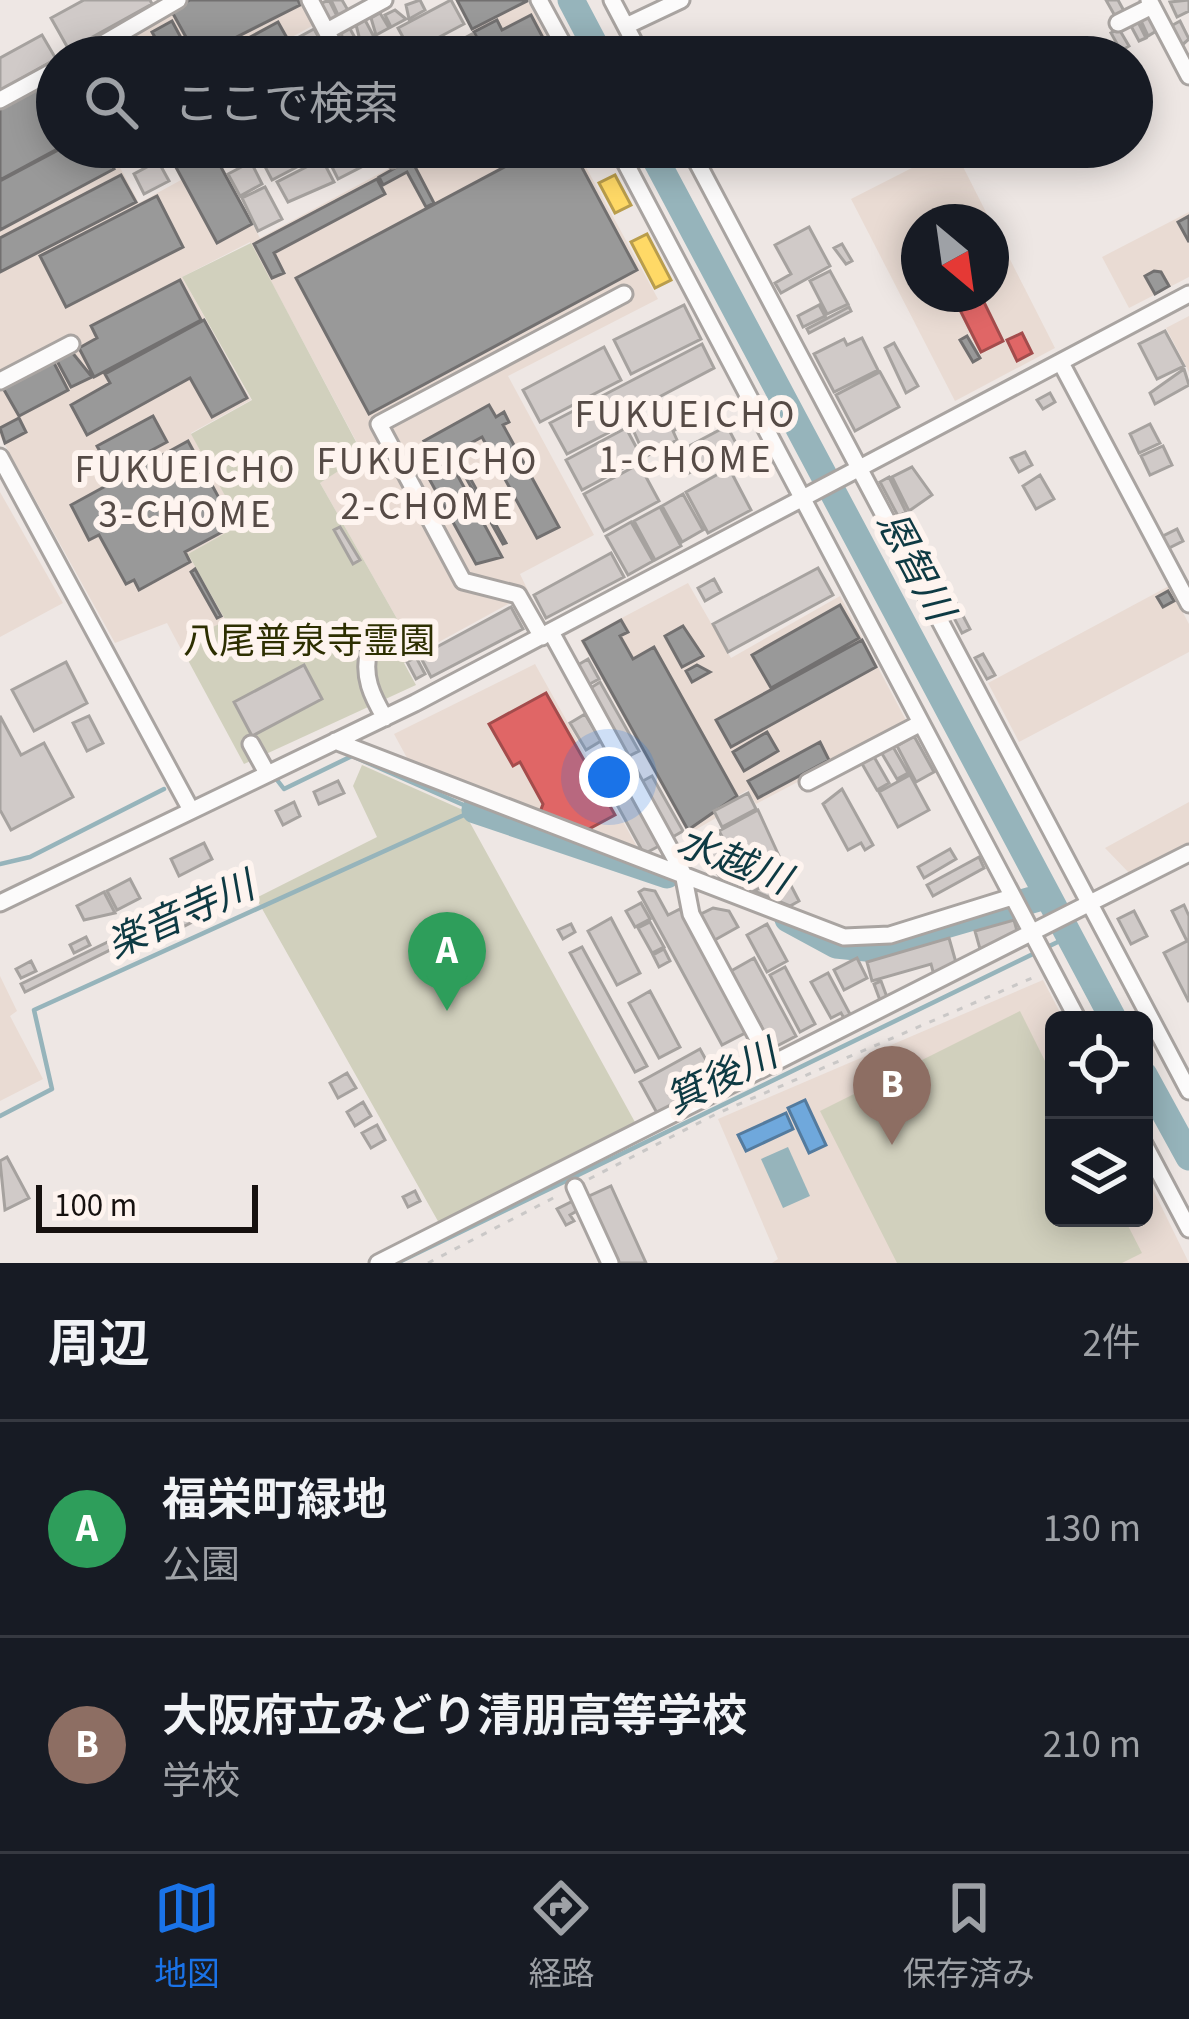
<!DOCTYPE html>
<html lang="ja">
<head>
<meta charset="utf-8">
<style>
  body { margin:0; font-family:"Source Sans 3","Noto Sans JP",sans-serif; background:#242831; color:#f1f3f6 }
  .controls { position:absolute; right:36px; bottom:36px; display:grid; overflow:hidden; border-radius:18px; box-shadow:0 6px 30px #0003 }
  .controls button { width:108px; height:108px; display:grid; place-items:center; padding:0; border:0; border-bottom:3px solid #363941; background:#171b24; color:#f1f3f6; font:60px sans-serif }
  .compass { position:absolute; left:901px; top:204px; width:108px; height:108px; border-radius:50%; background:#171b24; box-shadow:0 6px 30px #0003; rotate:151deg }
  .scale { position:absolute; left:36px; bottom:30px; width:222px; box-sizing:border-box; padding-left:12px; border:6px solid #16110f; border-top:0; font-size:33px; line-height:42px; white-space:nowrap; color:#16110f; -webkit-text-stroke:9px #fef4ef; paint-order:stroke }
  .you { position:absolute; left:609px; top:777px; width:42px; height:42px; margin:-30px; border:9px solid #fff; border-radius:50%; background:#1a73e8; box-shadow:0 0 0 18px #1a73e833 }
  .badge { display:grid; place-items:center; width:78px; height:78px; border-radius:50%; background:#1a73e8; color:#fff; font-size:39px; font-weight:700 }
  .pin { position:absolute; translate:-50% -99px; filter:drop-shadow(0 3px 6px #0008) }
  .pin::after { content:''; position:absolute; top:63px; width:42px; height:36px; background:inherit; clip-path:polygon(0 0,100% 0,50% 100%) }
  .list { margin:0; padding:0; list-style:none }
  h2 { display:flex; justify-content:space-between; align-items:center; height:156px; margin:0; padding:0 48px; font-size:51px }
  h2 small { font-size:39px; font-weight:400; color:#9ea1a6 }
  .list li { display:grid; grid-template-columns:78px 1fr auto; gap:36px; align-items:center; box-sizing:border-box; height:216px; padding:0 48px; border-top:3px solid #363941 }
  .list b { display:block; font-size:45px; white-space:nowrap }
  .list p { margin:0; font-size:39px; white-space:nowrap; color:#9ea1a6 }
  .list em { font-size:39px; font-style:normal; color:#9ea1a6 }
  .icon { flex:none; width:66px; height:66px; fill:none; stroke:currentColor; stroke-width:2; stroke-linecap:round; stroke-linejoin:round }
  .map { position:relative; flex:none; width:1189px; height:1263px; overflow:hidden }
  .search { position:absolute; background:#171b24; box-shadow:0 6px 30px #0003; left:36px; right:36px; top:36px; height:132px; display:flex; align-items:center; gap:30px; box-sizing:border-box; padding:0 42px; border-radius:66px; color:#9ea1a6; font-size:45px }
  .sheet { height:588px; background:#171b24 }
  nav { display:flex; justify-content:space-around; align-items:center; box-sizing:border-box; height:168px; border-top:3px solid #363941; background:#171b24; font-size:33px; color:#9ea1a6 }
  nav a { display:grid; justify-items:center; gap:6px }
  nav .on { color:#1a73e8 }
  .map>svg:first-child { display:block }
</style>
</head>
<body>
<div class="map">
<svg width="1189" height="1263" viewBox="0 0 1189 1263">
  <rect width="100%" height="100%" fill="#eee7e4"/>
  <path fill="#e9dbd3" d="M187,0H300L314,25L255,57H115L110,47Z
    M455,0H527L557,57H486Z
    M57,75V147H109L139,203L181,180L164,147H211L260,238L399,163L391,147H575L658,299L508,376L594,535L520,574L542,620L528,627L512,602L417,654L320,483L363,454L250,242L182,277L251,400L191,433L234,512L224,519L230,531L188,554L226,621L202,632L205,642L182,651L167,623L115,643L0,436V105Z
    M953,147L991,222H919V294H991V222L1055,348L955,401L851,199Z
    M1189,212V277L1129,308L1102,257Z
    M1189,316V372L1166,328Z
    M0,492L63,603L0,637Z
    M688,583L731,658L840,596L908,724L756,804L748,790L712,810L716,818L688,834L580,640Z
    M1169,586L1189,624V652L1019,742L988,683Z
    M535,664L640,852L413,769L394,734Z
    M1189,802V848L1134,878L1105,848Z
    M0,976L17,1011L10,1016L43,1079L0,1101Z
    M1043,980L1064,1020H1054V1218H1144V1171L1189,1263H772L778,1259L718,1119Z"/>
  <path fill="#d1d0bd" d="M251,243L363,455L320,483L417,654L404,663L416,685L244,764L183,651L204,642L201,632L226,621L188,554L229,531L224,518L234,512L191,434L252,400L182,277Z
    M362,765L463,810L636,1124L439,1223L256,898L377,837L353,786Z
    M1020,1011L1054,1079V1218H1124L1142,1253L1122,1263H897L820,1111Z"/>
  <path fill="#96b4bb" d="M788,1147L810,1196L783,1208L761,1159Z"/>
  <path fill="#ffd966" stroke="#b99d4c" stroke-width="3" d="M615,175L631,205L615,213L599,183Z
    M647,234L671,280L655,288L631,242Z"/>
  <path fill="#e06666" stroke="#a34c4c" stroke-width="3" d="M952,294H980L1003,341L981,352Z
    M1022,333L1032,353L1017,361L1007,340Z
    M546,693L615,815L585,831L540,812L543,804L520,762L513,766L489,724Z"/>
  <path fill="#6fa8dc" stroke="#547b9e" stroke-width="3" d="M805,1100L826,1145L809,1153L788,1108Z
    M786,1113L793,1129L746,1151L738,1135Z"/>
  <path fill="#999" stroke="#727070" stroke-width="3" d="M190,0H298L300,5L197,57L171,10Z
    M457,0H527V1L472,29Z
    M531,15L542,36L503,57H487L474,32L497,20L502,30Z
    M172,21L187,49L166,57L152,32Z
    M278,22L287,38L252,57H213Z
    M57,79L61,147L0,180V109Z
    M64,147H102L114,169L0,230V181Z
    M165,147H210L252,224L217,243Z
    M542,147H571L637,270L369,414L296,278Z
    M411,159L434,203L426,207L407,172L383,185L379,177Z
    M121,175L136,202L0,272V238Z
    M377,179L385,194L274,253L284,273L272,278L254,244Z
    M157,196L183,247L66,307L40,256Z
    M1189,216V242L1178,222Z
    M1154,271L1161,272L1169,286L1155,294L1145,276Z
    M180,280L201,320L94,377L79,348L97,338L91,326Z
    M204,320L247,398L212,417L190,378L87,435L71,405L110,383L105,374Z
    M967,336L980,358L973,362L960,340Z
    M71,351L92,377L71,387L56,359Z
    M53,361L68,390L19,416L3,388Z
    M489,405L496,417L504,412L509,422L503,425L559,527L537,538L482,437L447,456L502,557L476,564L415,453L428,446L424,441Z
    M153,416L167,442L111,472L97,446Z
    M19,418L26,432L5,443L0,428Z
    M188,441L225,509L217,513L226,530L185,552L190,562L139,590L134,580L126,584L99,535L89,540L71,505Z
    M459,458L506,543L503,544L456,460Z
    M195,569L221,616L217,618L191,572Z
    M1168,591L1174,601L1163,607L1157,597Z
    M840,605L859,638L771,688L752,655Z
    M621,620L628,632L620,636L633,659L654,647L737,796L688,830L583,641Z
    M683,626L703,656L682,667L665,636Z
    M862,640L876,667L731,747L716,720Z
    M697,665L710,672L692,682L686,671Z
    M767,732L778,751L744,771L733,752Z
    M820,742L829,760L758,798L748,781Z"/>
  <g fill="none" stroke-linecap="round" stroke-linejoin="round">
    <path stroke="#96b4bb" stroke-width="4.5" d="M274,776L284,789L352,756L475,810
      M0,864L30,857L164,789
      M0,1116L52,1089L34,1010L475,810
      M397,1263L1068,937"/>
    <path stroke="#96b4bb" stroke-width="27" d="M571,0L601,57
      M649,147L1114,1020
      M475,810L667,875
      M788,919L836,945L866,948L1042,897
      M1144,1075L1189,1157"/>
  </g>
  <path fill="#d0cac8" stroke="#a6a29f" stroke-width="3" d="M84,0H150L152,4L69,50L51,18Z
    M329,0L338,18L329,22L319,4Z
    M331,0H342L349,12L339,17Z
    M420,0L425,10L409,19L406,5Z
    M451,0L464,24L411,52L398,28Z
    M1106,0H1118L1124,11L1115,16Z
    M1189,0V11L1177,17L1170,2Z
    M395,10L406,19L391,27L385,15Z
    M380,13L389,28L376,35L371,18Z
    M1150,16L1158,30L1148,36L1141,21Z
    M365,20L374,37L361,44L356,25Z
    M1180,21L1189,39L1181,46L1171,26Z
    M1138,22L1146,38L1139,41L1131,26Z
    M349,27L359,45L345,53L341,31Z
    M314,29L324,47L305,57H262Z
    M1119,29L1129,46L1121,51L1111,33Z
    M472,34L484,57H429Z
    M42,35L56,59L0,91V58Z
    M215,147H241L242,148L221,160Z
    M279,147H335L272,180L260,157Z
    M342,147H361L369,163L338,179L326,155Z
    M322,159L334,182L288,202L277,182Z
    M158,161L169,181L144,194L134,174Z
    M251,162L262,184L240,196L228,174Z
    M265,187L282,219L258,231L242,198Z
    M809,227L830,266L781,293L775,283L791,274L775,245Z
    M842,244L852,261L846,264L834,248Z
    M830,271L848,304L827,314L810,281Z
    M684,305L701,339L631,374L614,340Z
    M819,305L825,316L803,327L798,316Z
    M849,307L851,311L809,333L807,329Z
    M1165,331L1184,366L1157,379L1139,344Z
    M862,338L878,370L834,392L814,354L844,339L847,345Z
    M894,343L918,386L906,393L885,348Z
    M702,344L714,368L604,426L608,433L567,454L550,423Z
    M604,347L621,380L540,422L523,390Z
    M1184,369L1189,385L1155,404L1150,393Z
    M880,372L899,407L855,431L836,395Z
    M1050,393L1055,402L1043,409L1037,400Z
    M683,398L694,420L673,431L677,440L645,457L631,425Z
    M1150,424L1160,443L1139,453L1130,434Z
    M727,426L738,447L689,473L678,452Z
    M626,428L642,458L582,490L566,460Z
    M1163,446L1172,465L1150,475L1141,456Z
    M1025,452L1032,465L1019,472L1011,458Z
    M639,464L659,501L604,531L584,494Z
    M912,467L932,495L909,511L892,477Z
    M729,468L751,510L708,533L686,492Z
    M1040,475L1054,499L1036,509L1023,486Z
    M889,477L906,512L898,516L880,482Z
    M683,494L703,530L682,542L662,506Z
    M660,507L681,546L655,560L634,521Z
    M911,519L926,547L917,552L902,524Z
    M631,522L653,561L628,575L606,536Z
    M340,527L360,560L353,564L334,530Z
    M1177,529L1183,541L1167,549L1161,537Z
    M611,553L624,577L546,618L534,595Z
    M818,568L833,595L728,652L713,624Z
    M942,576L970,629L962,633L934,580Z
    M714,579L721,592L705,601L698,588Z
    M511,607L523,629L431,677L420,656Z
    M983,654L995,675L987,679L975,658Z
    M416,657L425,674L416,679L407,662Z
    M588,659L599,679L586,686L576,666Z
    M66,662L87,703L34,731L12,690Z
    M304,665L322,699L252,736L234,702Z
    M600,682L639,751L627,757L589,689Z
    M585,714L601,741L586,750L570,723Z
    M0,716L21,755L44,743L73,797L11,830L0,810Z
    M89,716L103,743L87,751L73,723Z
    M914,736L934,772L916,782L897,746Z
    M892,745L908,773L897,779L881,752Z
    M873,755L889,783L877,790L861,762Z
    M612,762L659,846L644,854L598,770Z
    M910,775L929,810L898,827L879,792Z
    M652,776L683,831L671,838L641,782Z
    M338,781L344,793L319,804L314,792Z
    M842,789L873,845L865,850L861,843L848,850L823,804Z
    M748,793L756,809L722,827L714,811Z
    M294,802L300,816L283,825L276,811Z
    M758,810L785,869L750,888L719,831Z
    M712,831L741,882L733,886L723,883L698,839Z
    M204,843L212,859L179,876L171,859Z
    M950,849L956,859L924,878L918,867Z
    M979,857L984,868L933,896L927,885Z
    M785,874L799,901L790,906L754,891Z
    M130,879L140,898L117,910L107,891Z
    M644,889L655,891L668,915L680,909L747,1032L722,1045L639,892Z
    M104,892L115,913L84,920L77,906Z
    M641,903L650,919L635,927L626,911Z
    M193,904L200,918L177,930L170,915Z
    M1184,905L1189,916V1002L1164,953L1187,941L1172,911Z
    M713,908L729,911L738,927L713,941L699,915Z
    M1134,911L1147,936L1131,944L1118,919Z
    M611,918L640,973L617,985L588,931Z
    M1014,920L1019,938L980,949L975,931Z
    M650,922L664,947L652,953L638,928Z
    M571,924L575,932L563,939L558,930Z
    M767,924L787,961L767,972L747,935Z
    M86,937L90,945L74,953L70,945Z
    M949,938L957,966L935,979L931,964L872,981L867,962Z
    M112,940L116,947L25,992L21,984Z
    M582,947L647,1066L635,1072L570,953Z
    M664,949L670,961L659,967L653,955Z
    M754,958L796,1036L773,1048L731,971Z
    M857,958L867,978L844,990L834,970Z
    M31,961L36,971L21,978L16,969Z
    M785,967L815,1024L800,1032L770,975Z
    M828,973L851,1016L845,1020L841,1013L831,1018L811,982Z
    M881,981L888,1000L881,1003L874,984Z
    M650,991L680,1047L659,1058L629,1003Z
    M700,1049L717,1080L657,1113L640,1082Z
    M347,1073L356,1088L338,1098L330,1083Z
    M363,1102L371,1116L355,1126L347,1112Z
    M377,1125L385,1140L371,1148L362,1133Z
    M7,1157L29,1198L5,1210L0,1161Z
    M611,1186L646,1263H618L587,1197Z
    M415,1191L420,1201L408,1207L403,1197Z
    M577,1199L582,1208L570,1215L574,1221L566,1225L557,1209Z"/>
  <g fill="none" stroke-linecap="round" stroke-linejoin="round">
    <g stroke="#a9a4a1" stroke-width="21">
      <path id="minor" d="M310,0L340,57
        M539,0L570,57
        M612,0L642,57
        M1149,0L1189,76
        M1118,23L1152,6
        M626,26L681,0
        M327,31L384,0
        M80,57L178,0
        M0,100L57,69
        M386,147L393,159
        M617,147L1078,1020
        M689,147L1189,1091
        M1061,363L1189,604
        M0,381L71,344
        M0,457L191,810
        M551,632L683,873L691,914L772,1065
        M542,637L518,595L463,581L379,424L624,294
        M384,641L369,650C362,676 372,696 385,718
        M335,741L844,937L890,935L1012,897
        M251,744L267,773
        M808,782L921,723
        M0,903L415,703L1189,294
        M1144,1144L1189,1229
        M575,1187L610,1263
        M378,1263L1189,853"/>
    </g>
    <path stroke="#cac8c7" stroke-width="3" stroke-dasharray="6 9" stroke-linecap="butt" d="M589,1179L716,1114L1039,975
      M428,1263L559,1195"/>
    <use href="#minor" stroke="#fcfbfb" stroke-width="15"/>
  </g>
  <g text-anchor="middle" stroke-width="12" stroke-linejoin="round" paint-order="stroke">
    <g font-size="36" fill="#2d2f01" stroke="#fef4ef">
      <text x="309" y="653">八尾普泉寺霊園</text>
    </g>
    <g font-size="39" letter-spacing="3" fill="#564b46" stroke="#fef4ef">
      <text x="686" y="427">FUKUEICHO<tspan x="686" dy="45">1-CHOME</tspan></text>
      <text x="428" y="474">FUKUEICHO<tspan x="428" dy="45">2-CHOME</tspan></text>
      <text x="186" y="482">FUKUEICHO<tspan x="186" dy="45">3-CHOME</tspan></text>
    </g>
    <g font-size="39" font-style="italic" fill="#0e3a43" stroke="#fef4ef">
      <text transform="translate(916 565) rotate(62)" y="14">恩智川</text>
      <text transform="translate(734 860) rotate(21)" y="14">水越川</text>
      <text transform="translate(180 914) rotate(-24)" y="14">楽音寺川</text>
      <text transform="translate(721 1076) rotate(-26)" y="14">箕後川</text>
    </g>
  </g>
</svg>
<div class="controls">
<button><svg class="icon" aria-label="locate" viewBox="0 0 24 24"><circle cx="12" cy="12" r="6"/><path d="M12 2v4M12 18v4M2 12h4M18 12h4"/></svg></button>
<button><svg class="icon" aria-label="layers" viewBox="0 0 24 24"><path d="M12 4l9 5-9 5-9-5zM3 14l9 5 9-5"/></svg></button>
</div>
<svg class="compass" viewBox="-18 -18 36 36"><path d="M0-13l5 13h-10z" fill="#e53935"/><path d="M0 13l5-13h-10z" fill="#9ea1a6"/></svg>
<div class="scale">100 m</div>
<div class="you"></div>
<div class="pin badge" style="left:447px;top:1011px;background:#2e9e5b">A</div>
<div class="pin badge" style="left:892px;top:1145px;background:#8d6e63">B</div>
<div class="search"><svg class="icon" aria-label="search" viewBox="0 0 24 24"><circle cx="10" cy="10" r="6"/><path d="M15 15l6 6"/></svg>ここで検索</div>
</div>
<section class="sheet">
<h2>周辺<small>2件</small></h2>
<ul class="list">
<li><span class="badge" style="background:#2e9e5b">A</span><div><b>福栄町緑地</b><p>公園</p></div><em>130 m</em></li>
<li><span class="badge" style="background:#8d6e63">B</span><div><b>大阪府立みどり清朋高等学校</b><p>学校</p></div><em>210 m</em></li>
</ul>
</section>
<nav>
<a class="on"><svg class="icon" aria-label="map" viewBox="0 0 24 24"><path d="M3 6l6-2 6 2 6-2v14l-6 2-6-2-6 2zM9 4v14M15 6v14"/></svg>地図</a>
<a><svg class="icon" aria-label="directions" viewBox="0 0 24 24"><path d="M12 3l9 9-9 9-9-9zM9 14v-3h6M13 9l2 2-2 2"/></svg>経路</a>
<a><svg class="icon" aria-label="saved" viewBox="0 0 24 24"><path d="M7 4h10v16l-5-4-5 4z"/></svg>保存済み</a>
</nav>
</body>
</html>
